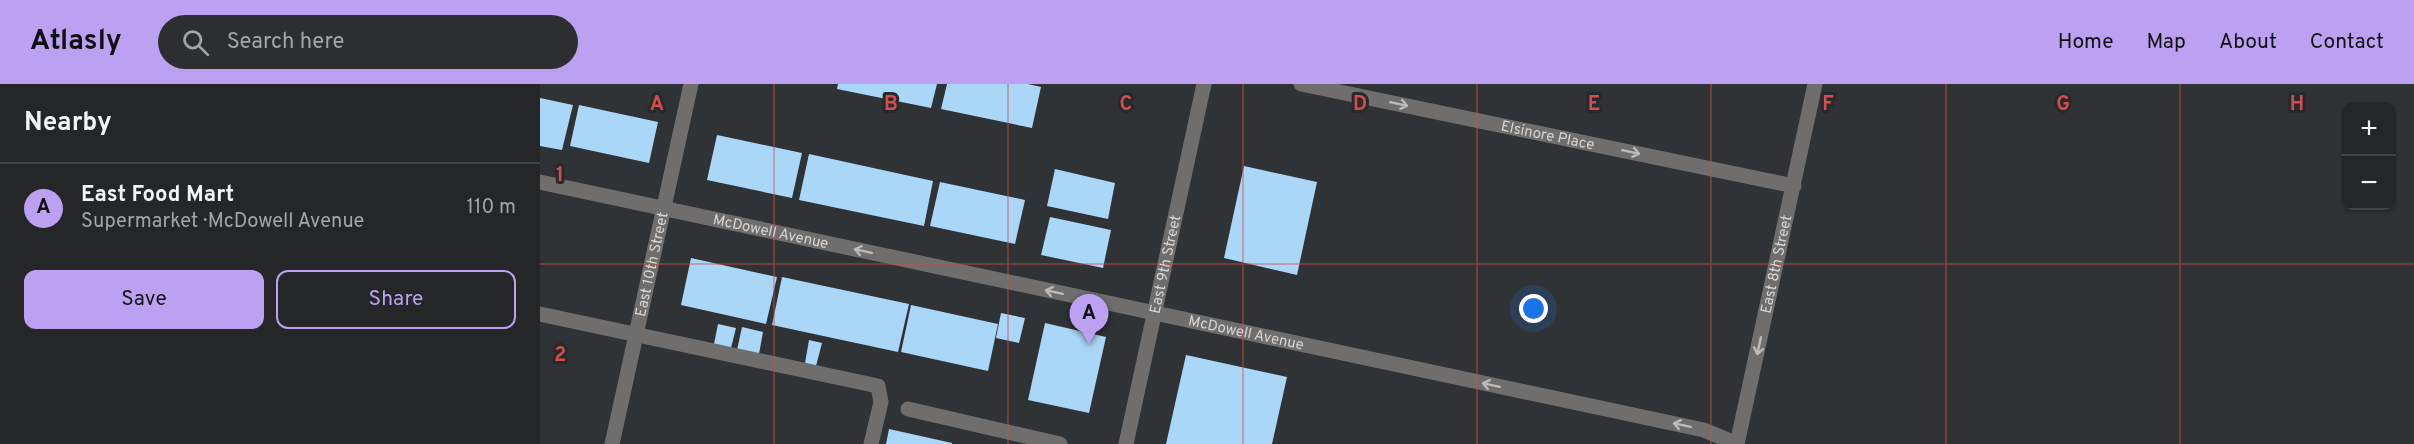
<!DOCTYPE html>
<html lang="en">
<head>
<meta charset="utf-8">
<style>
  body { margin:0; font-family:Overpass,sans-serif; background:#2c2e30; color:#f1f3f6 }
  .controls { position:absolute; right:18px; top:18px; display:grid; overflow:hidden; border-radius:12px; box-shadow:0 2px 4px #0004 }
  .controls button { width:54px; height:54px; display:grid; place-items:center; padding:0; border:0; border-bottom:2px solid #414345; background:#242628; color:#f1f3f6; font:30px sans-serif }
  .you { position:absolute; left:994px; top:225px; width:21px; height:21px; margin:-15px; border:4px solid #fff; border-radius:50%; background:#1a73e8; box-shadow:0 0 0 9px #1a73e833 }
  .badge { display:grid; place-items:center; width:39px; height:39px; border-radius:50%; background:#bca0f2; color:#111; font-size:20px; font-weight:700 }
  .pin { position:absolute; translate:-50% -50px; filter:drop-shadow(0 2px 3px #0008) }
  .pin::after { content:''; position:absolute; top:32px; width:21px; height:18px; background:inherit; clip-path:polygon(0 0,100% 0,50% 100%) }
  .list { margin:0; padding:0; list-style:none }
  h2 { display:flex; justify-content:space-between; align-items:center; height:78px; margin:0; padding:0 24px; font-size:26px }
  h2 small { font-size:20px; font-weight:400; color:#a3a5a8 }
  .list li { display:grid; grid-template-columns:39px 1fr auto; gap:18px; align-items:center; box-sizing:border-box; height:90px; padding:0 24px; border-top:2px solid #414345 }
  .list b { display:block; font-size:22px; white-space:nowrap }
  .list p { margin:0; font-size:20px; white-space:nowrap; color:#a3a5a8 }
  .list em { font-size:20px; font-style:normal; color:#a3a5a8 }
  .actions { display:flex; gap:12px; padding:18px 24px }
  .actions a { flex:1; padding:14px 0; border:2px solid #bca0f2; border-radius:12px; text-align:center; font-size:21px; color:#bca0f2 }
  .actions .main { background:#bca0f2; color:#111 }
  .icon { flex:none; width:33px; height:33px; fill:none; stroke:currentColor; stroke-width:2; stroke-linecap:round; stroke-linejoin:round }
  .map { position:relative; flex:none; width:1874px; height:360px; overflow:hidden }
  header { display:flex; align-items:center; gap:36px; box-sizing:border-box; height:84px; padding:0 30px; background:#bca0f2; color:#111 }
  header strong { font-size:28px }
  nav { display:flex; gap:33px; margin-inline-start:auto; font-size:21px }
  .search { width:420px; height:54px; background:#2c2e30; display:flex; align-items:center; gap:15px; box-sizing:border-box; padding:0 21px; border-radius:33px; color:#a3a5a8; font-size:22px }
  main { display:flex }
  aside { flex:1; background:#242628 }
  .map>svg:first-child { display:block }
</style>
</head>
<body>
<header>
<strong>Atlasly</strong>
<div class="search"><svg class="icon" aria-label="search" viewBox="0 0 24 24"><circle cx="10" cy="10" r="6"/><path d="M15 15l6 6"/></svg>Search here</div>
<nav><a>Home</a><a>Map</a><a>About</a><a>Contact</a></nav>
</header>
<main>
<aside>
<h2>Nearby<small></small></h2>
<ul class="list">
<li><span class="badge">A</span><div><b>East Food Mart</b><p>Supermarket · McDowell Avenue</p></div><em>110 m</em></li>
</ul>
<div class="actions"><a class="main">Save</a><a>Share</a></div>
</aside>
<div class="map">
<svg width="1874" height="360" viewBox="0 0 1874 360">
  <rect width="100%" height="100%" fill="#303336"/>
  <path fill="#aad7f8" d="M298,0H397L391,24L297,5Z
    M407,0H488L501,3L492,44L401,25Z
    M0,14L33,21L22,66L0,62Z
    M39,21L118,38L109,79L30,62Z
    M177,51L262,69L252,114L167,96Z
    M269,70L393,97L384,142L259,116Z
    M704,82L777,98L757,191L684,174Z
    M515,85L575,99L568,135L507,122Z
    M400,98L485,116L475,160L390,142Z
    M510,133L571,146L563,184L501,171Z
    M151,174L237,193L226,240L141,221Z
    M242,193L369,220L358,268L232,241Z
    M371,221L458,240L448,287L361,268Z
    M461,229L485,234L479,259L456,254Z
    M505,239L566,253L549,329L488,316Z
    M178,240L196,244L191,264L174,260Z
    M202,243L223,248L219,270L197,266Z
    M269,256L282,259L276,282L265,279Z
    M646,271L747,293L732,360H626Z
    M349,345L412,359V360H346Z"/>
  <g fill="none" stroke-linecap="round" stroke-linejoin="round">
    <g stroke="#6f6e6c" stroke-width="15">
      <path id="s1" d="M761,0L1254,102"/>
      <path id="s2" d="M0,98L1164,346L1197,360"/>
      <path d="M0,230L338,302L341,318L331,360"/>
      <path d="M368,325L520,360"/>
      <path id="s3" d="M72,360L151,0"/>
      <path id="s4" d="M586,360L664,0"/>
      <path id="s5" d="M1197,360L1275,0"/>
    </g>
  </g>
  <defs><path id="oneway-shaft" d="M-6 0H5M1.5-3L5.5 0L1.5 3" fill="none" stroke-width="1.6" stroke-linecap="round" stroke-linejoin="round" transform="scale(1.5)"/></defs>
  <g stroke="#bbbcbc">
    <use href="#oneway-shaft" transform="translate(859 20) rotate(12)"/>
    <use href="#oneway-shaft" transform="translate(1091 68) rotate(12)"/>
    <use href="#oneway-shaft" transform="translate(323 167) rotate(-168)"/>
    <use href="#oneway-shaft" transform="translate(514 208) rotate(-168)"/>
    <use href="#oneway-shaft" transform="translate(1219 262) rotate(102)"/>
    <use href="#oneway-shaft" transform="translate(951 301) rotate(-168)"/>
    <use href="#oneway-shaft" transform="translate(1142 341) rotate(-168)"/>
  </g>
  <path fill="none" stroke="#d64b4b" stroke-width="1.5" stroke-opacity="0.55" d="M234,0V360M468,0V360M703,0V360M937,0V360M1171,0V360M1406,0V360M1640,0V360M0,180H1874"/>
  <g text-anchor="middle" stroke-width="6" stroke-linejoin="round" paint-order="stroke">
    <g font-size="15" fill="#d4d6d7" stroke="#272a2c">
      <text dy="5" stroke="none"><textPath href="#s1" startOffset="252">Elsinore Place</textPath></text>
      <text dy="5" stroke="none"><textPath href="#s2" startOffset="236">McDowell Avenue</textPath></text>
      <text dy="5" stroke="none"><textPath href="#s3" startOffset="184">East 10th Street</textPath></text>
      <text dy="5" stroke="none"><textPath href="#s4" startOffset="184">East 9th Street</textPath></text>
      <text dy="5" stroke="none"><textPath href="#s5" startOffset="184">East 8th Street</textPath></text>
      <text dy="5" stroke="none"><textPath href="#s2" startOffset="722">McDowell Avenue</textPath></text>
    </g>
  </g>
  <g font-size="20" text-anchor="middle" font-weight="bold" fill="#d64b4b" stroke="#272a2c" stroke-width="6" stroke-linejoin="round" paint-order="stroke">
    <text x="117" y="26">A</text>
    <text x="351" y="26">B</text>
    <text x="586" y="26">C</text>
    <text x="820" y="26">D</text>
    <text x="1054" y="26">E</text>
    <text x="1288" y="26">F</text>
    <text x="1523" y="26">G</text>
    <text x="1757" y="26">H</text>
    <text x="20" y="97">1</text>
    <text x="20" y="277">2</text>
  </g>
</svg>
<div class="controls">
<button>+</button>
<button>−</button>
</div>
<div class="you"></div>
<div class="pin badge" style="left:549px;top:260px">A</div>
</div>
</main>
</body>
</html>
